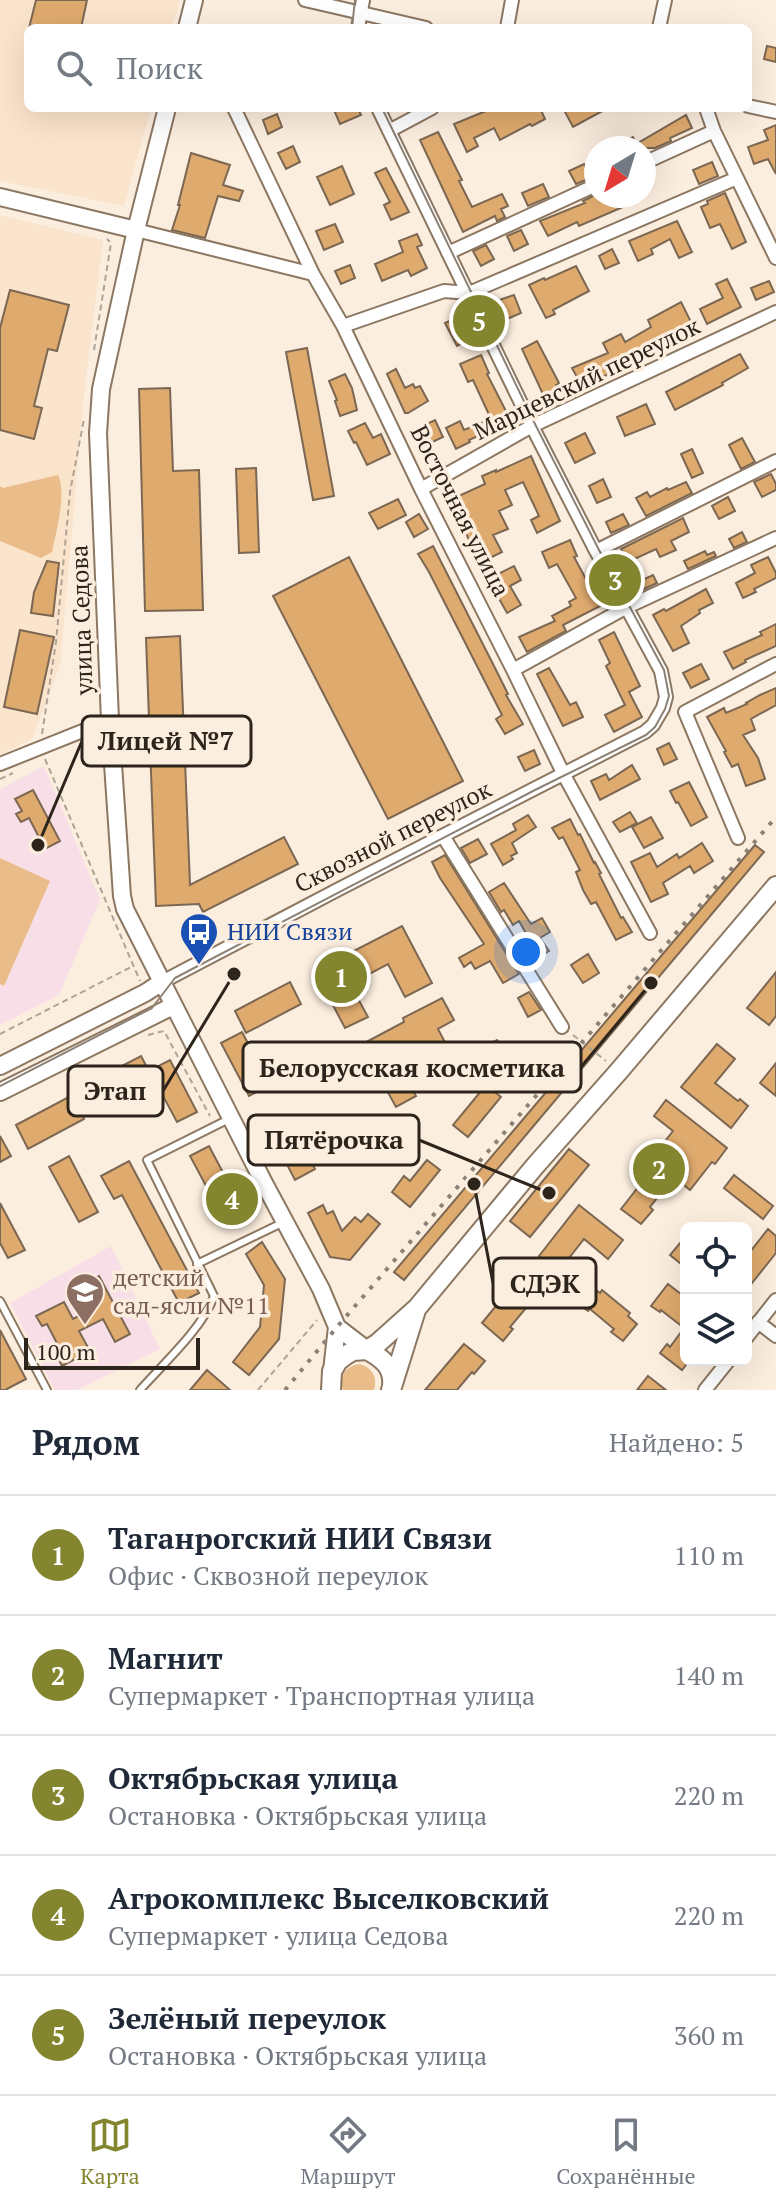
<!DOCTYPE html>
<html lang="ru">
<head>
<meta charset="utf-8">
<style>
  body { margin:0; font-family:"PT Serif",serif; background:#f2f2f3; color:#1f2937 }
  .controls { position:absolute; right:24px; bottom:24px; display:grid; overflow:hidden; border-radius:12px; box-shadow:0 8px 32px #0002 }
  .controls button { width:72px; height:72px; display:grid; place-items:center; padding:0; border:0; border-bottom:2px solid #e0e1e3; background:#fff; color:#1f2937; font:40px sans-serif }
  .compass { position:absolute; left:584px; top:136px; width:72px; height:72px; border-radius:50%; background:#fff; box-shadow:0 8px 32px #0002; rotate:218deg }
  .scale { position:absolute; left:24px; bottom:20px; width:176px; box-sizing:border-box; padding-left:8px; border:4px solid #2d241b; border-top:0; font-size:22px; line-height:28px; white-space:nowrap; color:#2d241b; -webkit-text-stroke:6px #fceedf; paint-order:stroke }
  .you { position:absolute; left:526px; top:952px; width:28px; height:28px; margin:-20px; border:6px solid #fff; border-radius:50%; background:#1a73e8; box-shadow:0 0 0 12px #1a73e833 }
  .badge { display:grid; place-items:center; width:52px; height:52px; border-radius:50%; background:#83852f; color:#fff; font-size:26px; font-weight:700 }
  .pin { position:absolute; translate:-50% -50%; border:4px solid #fff; box-shadow:0 2px 8px #0006 }
  .list { margin:0; padding:0; list-style:none }
  h2 { display:flex; justify-content:space-between; align-items:center; height:104px; margin:0; padding:0 32px; font-size:34px }
  h2 small { font-size:26px; font-weight:400; color:#747a83 }
  .list li { display:grid; grid-template-columns:52px 1fr auto; gap:24px; align-items:center; box-sizing:border-box; height:120px; padding:0 32px; border-top:2px solid #e0e1e3 }
  .list b { display:block; font-size:30px; white-space:nowrap }
  .list p { margin:0; font-size:26px; white-space:nowrap; color:#747a83 }
  .list em { font-size:26px; font-style:normal; color:#747a83 }
  .icon { flex:none; width:44px; height:44px; fill:none; stroke:currentColor; stroke-width:2; stroke-linecap:round; stroke-linejoin:round }
  .map { position:relative; flex:none; width:776px; height:1390px; overflow:hidden }
  .search { position:absolute; background:#fff; box-shadow:0 8px 32px #0002; left:24px; right:24px; top:24px; height:88px; display:flex; align-items:center; gap:20px; box-sizing:border-box; padding:0 28px; border-radius:12px; color:#747a83; font-size:30px }
  .sheet { height:704px; background:#fff }
  nav { display:flex; justify-content:space-around; align-items:center; box-sizing:border-box; height:112px; border-top:2px solid #e0e1e3; background:#fff; font-size:22px; color:#747a83 }
  nav a { display:grid; justify-items:center; gap:4px }
  nav .on { color:#83852f }
  .map>svg:first-child { display:block }
</style>
</head>
<body>
<div class="map">
<svg width="776" height="1390" viewBox="0 0 776 1390">
  <rect width="100%" height="100%" fill="#fceedf"/>
  <path fill="#fbe4cc" d="M0,0H180L172,28H28V108H151L124,206L0,181Z
    M0,215L103,240L85,385L60,666L32,739L0,755Z"/>
  <path fill="#f8dfe7" d="M44,766L100,900L59,995L0,1025V789Z
    M111,1246L160,1349L77,1390H55L10,1303Z"/>
  <path fill="#e9bc8a" d="M58,475C67,494 56,532 52,552L41,558L0,541V486L3,488Z
    M0,858L50,881L4,986L0,984Z
    M359,1364C372,1367 378,1377 374,1390H343C338,1377 345,1366 359,1364Z"/>
  <path fill="#dfaa6e" stroke="#7b6752" stroke-width="2" d="M36,0H87L81,28H29Z
    M767,46L776,48V62L764,59Z
    M339,108H358L361,115L340,124L334,110Z
    M493,108H540L545,119L532,126L530,124L500,140L494,128L474,138L478,146L467,152L454,124Z
    M563,108H608L573,127Z
    M277,114L282,127L268,134L263,120Z
    M686,115L692,128L670,138L671,141L655,148H609L633,137L636,144Z
    M776,125V174L768,159L754,164L748,147L768,140L764,130Z
    M438,132L462,180L459,181L472,207L502,194L508,206L501,209L505,217L497,221L495,216L463,232L420,140Z
    M293,146L300,162L286,169L278,153Z
    M191,153L230,165L223,185L243,191L239,201L218,196L205,238L172,230L180,205H178Z
    M712,162L718,176L699,184L693,170Z
    M584,164L591,178L576,184L569,171Z
    M342,166L354,194L330,205L317,177Z
    M386,168L409,212L391,220L384,205L390,202L375,173Z
    M543,184L549,197L528,206L522,193Z
    M725,193L746,242L732,249L720,224L710,228L701,207L708,204L707,201Z
    M595,195L626,196L630,204L579,226L577,222L548,236L540,221L585,203L583,201Z
    M677,221L692,252L679,258L670,239L651,249L653,254L638,261L629,241Z
    M335,224L343,242L324,250L316,231Z
    M521,230L528,244L514,251L507,236Z
    M417,234L422,245L417,247L427,268L411,276L408,270L382,281L375,264L403,252L399,241Z
    M486,245L494,259L481,266L473,251Z
    M612,249L619,263L605,269L599,256Z
    M350,265L355,278L341,284L335,271Z
    M576,266L589,291L553,310L555,314L546,318L529,285L544,278L545,280Z
    M727,279L741,307L707,324L700,309L723,298L716,284Z
    M769,281L774,292L756,300L751,288Z
    M10,290L69,305L57,351L48,349L34,406L42,408L34,439L0,430V328Z
    M514,295L521,313L507,319L499,300Z
    M681,302L691,322L671,333L673,337L660,344L659,341L611,366L614,372L582,386L572,368L608,353L603,343L621,334L625,342L651,327L648,320Z
    M461,316L472,338L457,346L445,323Z
    M537,341L559,383L556,385L562,396L547,403L522,349Z
    M307,348L334,496L313,500L286,352Z
    M740,354L748,368L722,383L723,385L675,410L666,392Z
    M481,355L489,373L487,374L511,421L469,440L470,442L456,449L446,428L460,421L464,430L491,419L473,380L468,382L460,364Z
    M396,369L405,388L413,384L415,388L420,386L428,401L408,413H405L387,374Z
    M345,374L352,388L357,410L340,416L335,401L337,400L329,381Z
    M170,388L173,471L199,470L203,610L145,611L139,389Z
    M646,404L655,424L625,436L617,417Z
    M435,420L443,437L424,446L416,429Z
    M365,423L373,438L381,434L390,454L367,465L356,442L354,443L348,431Z
    M585,433L595,453L575,463L565,443Z
    M742,438L755,462L741,469L729,445Z
    M692,449L703,473L692,478L681,454Z
    M531,456L560,521L537,533L531,520L539,516L523,482L505,490L512,505L499,511L508,529L493,535L502,552L480,563L450,500L485,484L482,476L496,470V472Z
    M256,468L259,552L239,553L236,469Z
    M771,474L776,484V490L762,497L754,482Z
    M603,479L611,497L597,503L589,486Z
    M686,482L692,493L646,516L636,498L647,492L650,497L667,488L668,490Z
    M728,497L735,511L719,519L712,506Z
    M398,499L406,515L378,529L369,513Z
    M419,514L428,529L414,537L406,522Z
    M623,514L629,525L611,533L606,522Z
    M683,518L689,532L671,541L676,550L660,557L656,549L628,562L621,549Z
    M742,532L747,542L734,548L729,539Z
    M570,540L577,556L574,557L592,590L595,588L604,604L563,625L566,631L527,652L519,637L555,621L552,616L571,606L569,602L576,598L557,564L549,568L542,552Z
    M433,546L494,666L508,694L506,695L523,724L505,734L496,719L502,715L429,572L418,554Z
    M705,551L707,555L714,552L716,556L688,569L684,561Z
    M349,557L463,781L388,819L273,596Z
    M768,557L776,573V578L754,589L756,592L743,598L736,583L755,573L751,565Z
    M47,561L59,563L53,616L31,613L34,592Z
    M514,566L521,580L510,586L521,605L507,613L488,579Z
    M653,575L657,583L642,590L638,582Z
    M706,589L713,603L699,610L700,613L681,626L689,643L673,651L653,615L664,609L666,611Z
    M776,624V646L745,660L746,662L733,669L724,652L762,635L760,632Z
    M20,630L54,637L37,714L4,707Z
    M614,632L640,686L629,692L642,717L614,732L605,715L625,705L606,666L610,663L599,640Z
    M180,636L190,885L284,837L298,864L203,912L199,904L156,906L146,638Z
    M701,664L709,679L691,688L683,673Z
    M549,668L570,705L576,702L583,717L563,726L537,674Z
    M776,688V705L751,719L755,730L743,735L758,758L765,779L746,786L738,764L732,767L724,752L726,751L707,717L724,708L726,713L747,704L746,703L760,695Z
    M669,743L677,759L664,765L657,749Z
    M534,750L540,764L525,771L518,757Z
    M632,765L640,779L600,800L591,781L606,774L609,780Z
    M689,782L707,817L691,826L678,802L676,803L670,791Z
    M33,790L60,841L45,849L29,818L21,822L16,814L22,811L15,799Z
    M630,812L637,823L620,832L613,822Z
    M528,815L536,827L512,843L517,853L511,856L513,859L503,865L491,844L516,830L513,824Z
    M651,817L663,838L644,848L632,827Z
    M570,819L578,835L580,834L594,863L595,862L601,873L599,874L621,918L623,917L632,932L616,940L596,902L591,904L583,890L576,872L580,870L563,837L559,839L552,828Z
    M478,839L487,854L470,863L461,848Z
    M702,843L713,861L694,873L690,866L663,883L668,894L651,902L631,862L650,853L657,867L677,854L679,858Z
    M755,845L764,852L404,1280L394,1272Z
    M445,855L519,974L503,983L490,961L475,969L471,962L464,967L459,958L484,944L440,878L432,862Z
    M504,883L531,924L542,918L550,932L540,938L549,951L534,960L527,949L533,946L519,921L513,925L504,910L501,912L489,892Z
    M402,926L432,983L405,997L388,964L350,984L368,1017L345,1028L315,971Z
    M588,954L599,973L583,983L571,965Z
    M776,972V1016L769,1025L747,1008Z
    M290,982L301,1004L246,1033L235,1011Z
    M529,992L541,1010L528,1017L518,998Z
    M442,998L454,1020L438,1029L461,1073L438,1085L417,1046L395,1057L416,1096L396,1107L380,1078L373,1082L355,1048L404,1022L403,1018Z
    M242,1032L270,1085L249,1096L221,1043Z
    M497,1040L503,1052L480,1064L474,1052Z
    M717,1044L735,1059L715,1083L738,1101L740,1099L748,1106L731,1128L681,1087Z
    M141,1056L149,1071L170,1060L197,1112L177,1122L154,1079L83,1116L84,1119L28,1149L16,1125L86,1088L85,1085Z
    M776,1063V1096L760,1083Z
    M486,1085L501,1097L468,1137L453,1125Z
    M666,1100L727,1148L715,1164L712,1162L690,1190L674,1177L650,1207L653,1210L641,1224L621,1209L639,1186L633,1181L673,1131L654,1116Z
    M287,1116L315,1169L295,1180L267,1126Z
    M0,1136L11,1156L0,1162Z
    M209,1146L247,1218L228,1227L190,1156Z
    M569,1149L589,1165L530,1237L510,1221Z
    M69,1156L98,1212L79,1222L49,1167Z
    M427,1160L440,1170L410,1207L392,1192L404,1176L410,1181Z
    M129,1161L199,1293L179,1303L122,1195L114,1199L101,1176Z
    M734,1175L773,1206L763,1219L724,1188Z
    M0,1203L25,1250L8,1258L0,1243Z
    M323,1205L327,1214L333,1211L342,1231L355,1217L361,1222L368,1214L380,1224L350,1260L330,1257L308,1213Z
    M579,1205L623,1240L608,1259L584,1239L566,1262L568,1264L561,1273L539,1256Z
    M768,1229L776,1236V1253L752,1283L746,1278V1257Z
    M686,1236V1268L670,1255Z
    M262,1242L285,1279L279,1339L249,1375L233,1362L260,1327L264,1285L246,1254Z
    M523,1273L544,1291L533,1304L531,1302L510,1327L513,1329L503,1341L482,1323Z
    M99,1276L130,1334L115,1342L103,1319L79,1331L90,1351L62,1366L56,1353L61,1351L47,1324L42,1326L36,1316L64,1302L73,1319L96,1307L84,1284Z
    M668,1284L686,1298V1365L682,1370L660,1353L667,1344L670,1347L684,1328L661,1310L660,1312L651,1306Z
    M591,1286L600,1293L602,1290L630,1313L628,1316L637,1324L623,1341L611,1332L614,1329L590,1309L588,1311L577,1303Z
    M0,1330L26,1379L5,1390H0Z
    M464,1344L485,1361L474,1374L472,1372L457,1390H425Z
    M207,1370L230,1390H190Z
    M648,1376L666,1390H637Z"/>
  <g fill="none" stroke-linecap="round" stroke-linejoin="round">
    <g stroke="#8c7761" stroke-width="10">
      <path id="lane" d="M197,1264L284,1222
        M0,1301L47,1390
        M140,1390C163,1364 203,1328 214,1296L147,1160L229,1119"/>
    </g>
    <g stroke="#8c7761" stroke-width="16">
      <path id="street" d="M305,0L426,28
        M358,28L363,0
        M507,28L512,0
        M659,28L665,0
        M748,106L776,112
        M234,108L313,274L343,326L421,489L513,670L564,775L650,933
        M706,108L714,131L776,258
        M389,131L432,108
        M644,163L714,131
        M136,230L313,274
        M448,253L596,185
        M343,326L444,291L469,293L737,178
        M421,489L532,426L776,312
        M596,551L776,461
        M513,670L627,607L776,538
        M0,764L110,720
        M443,836L562,1027
        M738,838L685,712L776,664
        M162,982L339,889L645,732L653,725L663,708L666,697L661,671L596,551L536,434L378,108
        M758,1322L776,1336
        M746,1338L776,1300
        M705,1390L729,1360"/>
    </g>
    <g stroke="#8c7761" stroke-width="20">
      <path id="secondary" d="M187,28L194,0
        M167,108L136,230L101,389L98,433L110,720L122,896L125,909L264,1183L321,1289L337,1327L332,1371
        M0,197L136,230
        M0,1066L145,993L162,982
        M0,1092L173,1006
        M337,1327L367,1350"/>
    </g>
    <g stroke="#8c7761" stroke-width="22">
      <path id="primary" d="M367,1350C382,1358 394,1367 392,1386
        M331,1390L332,1371L338,1361L346,1355L353,1351L367,1350L378,1343L417,1308L535,1166L619,1071L776,886
        M391,1390L416,1310"/>
    </g>
    <path stroke="#afa396" stroke-width="2" stroke-dasharray="6 4" stroke-linecap="butt" d="M94,350L111,243L107,239
      M42,734L56,642L70,492L84,419
      M45,759L140,981
      M0,779L13,773
      M0,1034L131,967
      M148,1035L164,1031L210,1116
      M573,1035L606,1061
      M258,1390L317,1320"/>
    <use href="#lane" stroke="#fff" stroke-width="6"/>
    <use href="#street" stroke="#fff" stroke-width="12"/>
    <use href="#secondary" stroke="#fff" stroke-width="16"/>
    <use href="#primary" stroke="#fff" stroke-width="18"/>
    <path stroke="#8c8175" stroke-width="2" d="M352,28L355,0
      M0,1086L152,1008L175,978L533,791L646,735L655,727L665,709L669,696L664,670L599,550L535,424L382,108"/>
    <path stroke="#8c8175" stroke-width="4" stroke-dasharray="4 8" stroke-linecap="butt" d="M285,1390L337,1327L776,817"/>
  </g>
  <defs>
    <g id="bus-pin" transform="scale(2)"><path d="M0 17L-7.5 6A9.5 9.5 0 1 1 7.5 6Z" fill="#1a4fb4" stroke="#fceedf"/><path d="M-5-6H5V4H4V6H2V4H-2V6H-4V4H-5ZM-3.5-4V0h7V-4ZM-3.5 1.2v1.5H-2V1.2ZM2 1.2v1.5H3.5V1.2Z" fill="#fff"/></g>
    <g id="school-pin" transform="scale(2)"><path d="M0 17L-7.5 6A9.5 9.5 0 1 1 7.5 6Z" fill="#8d6e63" stroke="#fceedf"/><path d="M0-5L7-2L0 1L-7-2ZM-4 1L0 2.5L4 1V4Q0 6-4 4Z" fill="#fff"/></g>
  </defs>
  <g fill-rule="evenodd">
    <use href="#bus-pin" x="199" y="932"/>
    <use href="#school-pin" x="85" y="1292"/>
  </g>
  <g text-anchor="middle" stroke-width="7" stroke-linejoin="round" paint-order="stroke">
    <g font-size="24" fill="#2d241b" stroke="#fceedf">
      <text transform="translate(587 379) rotate(-26)" y="8">Марцевский переулок</text>
      <text transform="translate(460 511) rotate(63)" y="8">Восточная улица</text>
      <text transform="translate(82 620) rotate(-92)" y="8">улица Седова</text>
      <text transform="translate(393 837) rotate(-27)" y="8">Сквозной переулок</text>
    </g>
    <g font-size="24" fill="#164399" stroke="#fceedf" text-anchor="start">
      <text x="227" y="940">НИИ Связи</text>
    </g>
    <g font-size="24" fill="#785e54" stroke="#fceedf" text-anchor="start">
      <text x="113" y="1286">детский<tspan x="113" dy="28">сад-ясли №11</tspan></text>
    </g>
  </g>
  <path fill="none" stroke="#2d241b" stroke-width="3" d="M38 845L82 741M651 983L581 1067M234 974L163 1091M549 1193L419 1140M474 1184L493 1283"/>
  <g fill="#2d241b" stroke="#fceedf" stroke-width="3">
    <circle cx="38" cy="845" r="8"/>
    <circle cx="651" cy="983" r="8"/>
    <circle cx="234" cy="974" r="8"/>
    <circle cx="549" cy="1193" r="8"/>
    <circle cx="474" cy="1184" r="8"/>
  </g>
  <g fill="#fceedf" stroke="#2d241b" stroke-width="3">
    <rect x="82" y="716" width="169" height="50" rx="8"/>
    <rect x="243" y="1042" width="338" height="50" rx="8"/>
    <rect x="68" y="1066" width="95" height="50" rx="8"/>
    <rect x="248" y="1115" width="171" height="50" rx="8"/>
    <rect x="493" y="1258" width="103" height="50" rx="8"/>
  </g>
  <g font-size="26" text-anchor="middle" font-weight="bold" fill="#2d241b">
    <text x="166" y="750">Лицей №7</text>
    <text x="412" y="1077">Белорусская косметика</text>
    <text x="115" y="1100">Этап</text>
    <text x="334" y="1149">Пятёрочка</text>
    <text x="545" y="1293">СДЭК</text>
  </g>
</svg>
<div class="controls">
<button><svg class="icon" aria-label="locate" viewBox="0 0 24 24"><circle cx="12" cy="12" r="6"/><path d="M12 2v4M12 18v4M2 12h4M18 12h4"/></svg></button>
<button><svg class="icon" aria-label="layers" viewBox="0 0 24 24"><path d="M12 4l9 5-9 5-9-5zM3 14l9 5 9-5"/></svg></button>
</div>
<svg class="compass" viewBox="-18 -18 36 36"><path d="M0-13l5 13h-10z" fill="#e53935"/><path d="M0 13l5-13h-10z" fill="#747a83"/></svg>
<div class="scale">100 m</div>
<div class="you"></div>
<div class="pin badge" style="left:341px;top:977px">1</div>
<div class="pin badge" style="left:659px;top:1169px">2</div>
<div class="pin badge" style="left:615px;top:580px">3</div>
<div class="pin badge" style="left:232px;top:1199px">4</div>
<div class="pin badge" style="left:479px;top:321px">5</div>
<div class="search"><svg class="icon" aria-label="search" viewBox="0 0 24 24"><circle cx="10" cy="10" r="6"/><path d="M15 15l6 6"/></svg>Поиск</div>
</div>
<section class="sheet">
<h2>Рядом<small>Найдено: 5</small></h2>
<ul class="list">
<li><span class="badge">1</span><div><b>Таганрогский НИИ Связи</b><p>Офис · Сквозной переулок</p></div><em>110 m</em></li>
<li><span class="badge">2</span><div><b>Магнит</b><p>Супермаркет · Транспортная улица</p></div><em>140 m</em></li>
<li><span class="badge">3</span><div><b>Октябрьская улица</b><p>Остановка · Октябрьская улица</p></div><em>220 m</em></li>
<li><span class="badge">4</span><div><b>Агрокомплекс Выселковский</b><p>Супермаркет · улица Седова</p></div><em>220 m</em></li>
<li><span class="badge">5</span><div><b>Зелёный переулок</b><p>Остановка · Октябрьская улица</p></div><em>360 m</em></li>
</ul>
</section>
<nav>
<a class="on"><svg class="icon" aria-label="map" viewBox="0 0 24 24"><path d="M3 6l6-2 6 2 6-2v14l-6 2-6-2-6 2zM9 4v14M15 6v14"/></svg>Карта</a>
<a><svg class="icon" aria-label="directions" viewBox="0 0 24 24"><path d="M12 3l9 9-9 9-9-9zM9 14v-3h6M13 9l2 2-2 2"/></svg>Маршрут</a>
<a><svg class="icon" aria-label="saved" viewBox="0 0 24 24"><path d="M7 4h10v16l-5-4-5 4z"/></svg>Сохранённые</a>
</nav>
</body>
</html>
